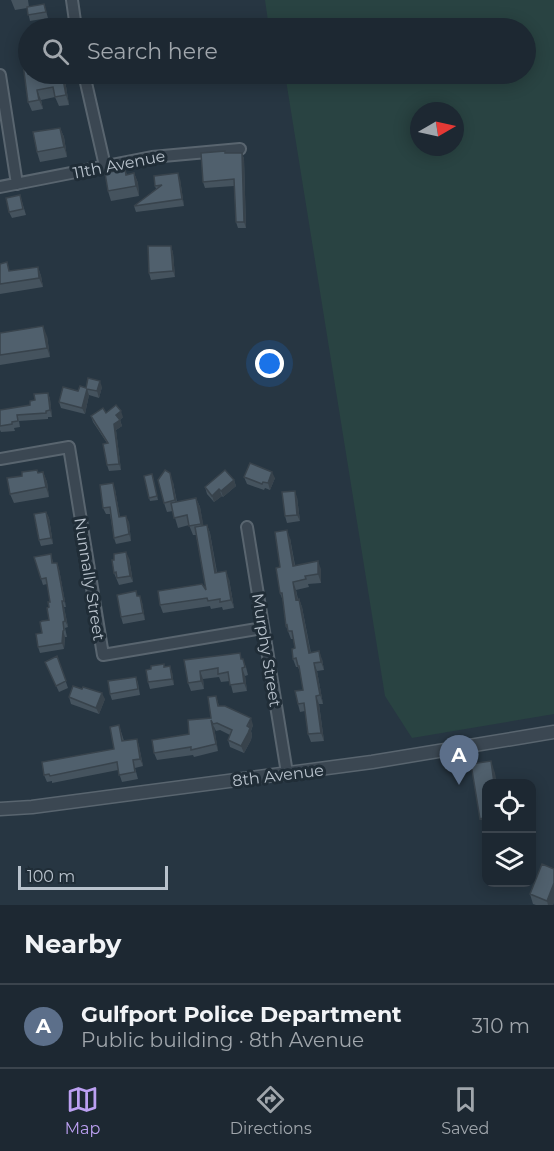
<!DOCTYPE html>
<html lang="en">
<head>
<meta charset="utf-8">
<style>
  body { margin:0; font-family:Montserrat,sans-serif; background:#2a343e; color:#f1f3f6 }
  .controls { position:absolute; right:18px; bottom:18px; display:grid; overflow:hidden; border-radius:12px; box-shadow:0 3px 15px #0003 }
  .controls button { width:54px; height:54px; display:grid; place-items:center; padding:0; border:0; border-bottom:2px solid #3b444d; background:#1d2832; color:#f1f3f6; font:30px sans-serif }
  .compass { position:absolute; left:410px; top:102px; width:54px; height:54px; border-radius:50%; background:#1d2832; box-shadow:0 3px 15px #0003; rotate:81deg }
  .scale { position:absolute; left:18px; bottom:15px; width:150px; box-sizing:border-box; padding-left:6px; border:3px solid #b8c2cc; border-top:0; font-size:16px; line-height:21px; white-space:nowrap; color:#b8c2cc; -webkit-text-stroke:4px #202d37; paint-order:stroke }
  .you { position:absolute; left:270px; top:364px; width:21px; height:21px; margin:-15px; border:4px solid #fff; border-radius:50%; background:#1a73e8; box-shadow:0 0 0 9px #1a73e833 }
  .badge { display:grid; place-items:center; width:39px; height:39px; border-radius:50%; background:#bca0f2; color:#fff; font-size:20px; font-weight:700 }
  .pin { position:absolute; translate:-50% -50px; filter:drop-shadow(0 2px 3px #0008) }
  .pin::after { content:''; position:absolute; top:32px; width:21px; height:18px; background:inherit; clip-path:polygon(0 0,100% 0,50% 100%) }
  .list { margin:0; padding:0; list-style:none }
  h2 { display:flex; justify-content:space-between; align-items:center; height:78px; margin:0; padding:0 24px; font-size:26px }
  h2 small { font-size:20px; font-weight:400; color:#a0a6ac }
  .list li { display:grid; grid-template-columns:39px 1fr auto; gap:18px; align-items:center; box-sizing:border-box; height:84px; padding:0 24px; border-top:2px solid #3b444d }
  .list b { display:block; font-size:22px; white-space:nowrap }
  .list p { margin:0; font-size:20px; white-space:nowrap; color:#a0a6ac }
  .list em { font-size:20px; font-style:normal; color:#a0a6ac }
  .icon { flex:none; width:33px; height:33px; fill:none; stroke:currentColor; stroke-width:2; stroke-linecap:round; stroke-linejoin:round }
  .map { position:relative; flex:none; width:554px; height:905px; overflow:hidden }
  .search { position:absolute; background:#1d2832; box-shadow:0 3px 15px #0003; left:18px; right:18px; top:18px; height:66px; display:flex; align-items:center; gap:15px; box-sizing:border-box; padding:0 21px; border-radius:33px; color:#a0a6ac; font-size:22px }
  .sheet { height:162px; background:#1d2832 }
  nav { display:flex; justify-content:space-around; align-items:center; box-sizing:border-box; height:84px; border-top:2px solid #3b444d; background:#1d2832; font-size:16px; color:#a0a6ac }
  nav a { display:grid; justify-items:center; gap:3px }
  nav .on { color:#bca0f2 }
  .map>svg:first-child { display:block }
</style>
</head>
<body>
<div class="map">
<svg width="554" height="905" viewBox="0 0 554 905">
  <rect width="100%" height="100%" fill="#273642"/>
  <path fill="#294342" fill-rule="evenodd" d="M265,0H554V714L412,738L385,696L285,74H526V28H269ZM419,111H455V147H419Z"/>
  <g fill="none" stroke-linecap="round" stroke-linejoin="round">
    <g stroke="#59656f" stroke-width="14">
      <path id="minor" d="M72,0L76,28
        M84,74L105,166
        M0,75L17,184
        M0,187L152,157L240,149
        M0,459L69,447L103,655L263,628
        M247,527L287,773"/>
    </g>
    <g stroke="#59656f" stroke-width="15">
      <path id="tertiary" d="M0,809L32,807L372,762L554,732"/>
    </g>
    <use href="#minor" stroke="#3b4752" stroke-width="10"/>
    <use href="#tertiary" stroke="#3b4752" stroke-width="12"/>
  </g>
  <path fill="#45535e" d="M11,0H28L29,7L46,11L48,18L30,21L27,8L15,10Z
    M28,74H63L65,80L69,105L59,106L55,97L41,100L43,109L32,111L28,102Z
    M60,128L64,137L67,157L40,162L37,152Z
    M225,151L226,153H242L244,159L246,228H238L236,222L234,186L205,188L203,182Z
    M125,169L127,175L134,173L138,183L139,196L111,201L108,191Z
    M180,179L184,206L136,212L134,206L156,189L155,186Z
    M20,195L26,215L12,218L9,212Z
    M171,246L173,253L175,277L151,280L149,273Z
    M0,264L10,271L38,267L41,276L43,287L0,294Z
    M0,333L47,336L50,357L0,365Z
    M102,387L99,398L89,395L85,414L61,408L59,402L78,391L86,388Z
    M48,393L50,399L52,417H48V419L19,421L20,427L14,428L15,431L1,432L0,430V410L30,405L35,400Z
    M91,416L123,417L120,420L122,426L116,430L121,470L109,471L107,465V443L93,422Z
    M43,472L47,482L49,497L14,503L10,494L22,476Z
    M153,477L158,500L150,501L149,498Z
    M244,477L275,478L270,490L265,488L264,490L247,484Z
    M234,480L236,486L223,497L222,496L214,502L207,494L205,487Z
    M173,482L177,502L196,498L200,507L203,525H207L210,533L217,572L229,579L234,608L223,610L222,607L211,609L210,606L163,613L160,605L206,590L196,535H193L189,525L178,528L173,511L167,512L164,503Z
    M115,489L120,517L129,522L131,541L116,544L114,538L110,514H106L103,508Z
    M297,497L300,521L287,523L285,516Z
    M46,512L49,518L53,544L41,546L39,540Z
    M290,538L295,565L321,569V583L308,584L309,587L296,590L298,599H299L302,607L311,653L322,659L324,670L317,671L323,704H319L324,741L311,742L308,734L305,711L300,712L298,704L303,690L301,674L298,667H296L293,659L295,648L293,639H291L286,626L283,601L280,593V567Z
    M51,554L53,563H57L59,569L66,607H64L68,627L65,628L67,637H65L64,649L40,653L38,647L42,633L49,620L50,602L47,584L43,585L34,557Z
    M129,558L133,582L119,585L114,573Z
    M138,596L142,602L145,620L123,624L121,617Z
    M57,656L68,688L59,692L45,662Z
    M242,659L246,667L248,675L245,676L247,691L233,693L230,681L221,682L219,677L203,679L204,689L191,691L188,683L184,660Z
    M165,667L172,672L174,685L150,689L148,682L151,669Z
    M136,677L138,683L140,695L112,700L110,694Z
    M82,689L105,699L99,714L71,704L69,697Z
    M216,696L219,706L253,725L251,731L252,735L251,740L244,753L230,747L228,740L230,735L220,730L216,731L214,727L218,751L194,757L193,755L157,760L154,753L189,734L211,718Z
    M119,725L124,741L137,739L139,746L143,766L135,768L138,779L122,782L118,770L52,783V781L47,782L44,775L114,749Z
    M530,894L554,901L553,905H536L533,904Z"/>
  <path fill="#38434c" d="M62,74L65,80L69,105L66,95Z
    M37,90L41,100L43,109L39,100Z
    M60,128L64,137L67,157L64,147Z
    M242,153L244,159L246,228L244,222Z
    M134,173L138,183L139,196L136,186Z
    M178,173L180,179L184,206L182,199Z
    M171,246L173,253L175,277L173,271Z
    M38,267L41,276L43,287L39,278Z
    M43,326L47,336L50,357L47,348Z
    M100,381L102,387L99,398L97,391Z
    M87,389L89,395L85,414L82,408Z
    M48,393L50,399L52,417L50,410Z
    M121,411L123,417L120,420L122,426L116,430L121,470L119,464L114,424L116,415Z
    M43,472L47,482L49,497L46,487Z
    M272,472L275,478L270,490L268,483Z
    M170,473L173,482L178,510L175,500Z
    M234,480L236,486L223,497L221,491Z
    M113,483L115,489L121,523L119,517Z
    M219,489L222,496L214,502L212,496Z
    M295,491L297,497L300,521L297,515Z
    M196,498L200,507L205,533L201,524Z
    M46,512L49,518L53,544L51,538Z
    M126,516L129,522L131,541L129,534Z
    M207,525L210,533L218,581L215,573Z
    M287,530L290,538L296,574L293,566Z
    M126,552L129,558L133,582L130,576Z
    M318,561L321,569V583L318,574Z
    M57,563L59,569L66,607L64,601Z
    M226,571L229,579L234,608L231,600Z
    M293,582L296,590L299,608L296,600Z
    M140,596L142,602L145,620L143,613Z
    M299,599L302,607L312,661L309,653Z
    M62,601L64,607L68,627L65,621Z
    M63,631L65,637L64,649L62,643Z
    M319,651L322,659L324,670L321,662Z
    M314,663L317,671L323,704L320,695Z
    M170,666L172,672L174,685L172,679Z
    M242,668L245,676L247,691L244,683Z
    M200,671L203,679L204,689L201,681Z
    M102,693L105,699L99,714L96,708Z
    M316,696L319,704L324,741L321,733Z
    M251,718L253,725L251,731L252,735L251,740L244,753L241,746Z
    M211,720L214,727L218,751L216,744Z
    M137,739L139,746L143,766L140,759Z
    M491,761L495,773L497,783H494Z
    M554,883V901L553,905H548L547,901Z"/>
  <path fill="#50606d" stroke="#38434c" stroke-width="1.5" d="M44,4L46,12L28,15L27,7Z
    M28,48V74H62L66,95L55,97L53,87L37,90L39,100L28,102L21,49Z
    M60,128L64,147L37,152L33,132Z
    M225,151V153H242L244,222H236L234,179L203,182L201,153Z
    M125,169L126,175L134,173L136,186L108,191L105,173Z
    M178,173L182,199L134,206L162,185L155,186L154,176Z
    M20,195L23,209L9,212L6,198Z
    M148,246H171L173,271L149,273Z
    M7,262L9,271L38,267L39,278L0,284V264Z
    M43,326L47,348L0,355V333Z
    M88,378L100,381L97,391L87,389L82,408L59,402L63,387L78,391L80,386L86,388Z
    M48,393L50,410L46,411V413L17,415L18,421L12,422V424L0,426V410L30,405V401L35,400L34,394Z
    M116,405L121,411L116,415L120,420L114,424L119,464L107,465L103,444L108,443L91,416L103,408L106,413Z
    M250,463L272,472L268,483L263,482L262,484L244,477Z
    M37,470L38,473L43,472L46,487L10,494L7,478L22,476V472Z
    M165,470L170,473L175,500L164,503L158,480Z
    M225,470L234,480L221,491L219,489L212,496L205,487Z
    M152,474L157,496L149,498L144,476Z
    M113,483L119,517L126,516L129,534L114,538L110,507L103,508L100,485Z
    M295,491L297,515L285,516L282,492Z
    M196,498L201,524L189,526L187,515L174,518L171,503Z
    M46,512L51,538L39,540L34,514Z
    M207,525L215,573L226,571L231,600L220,602V599L208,601L207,598L160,605L158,591L202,584L206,590L195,527Z
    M287,530L293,566L318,561V574L305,576L306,579L293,582L296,600L299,599L309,653L319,651L321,662L314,663L320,695L316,696L321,733L308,734L304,703L298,704L295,691L303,690L299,666H298L296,658L293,659L292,649L295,648L292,631H288L287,625L286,626L282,593H280L276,568L280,567L275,532Z
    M126,552L130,576L117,578L116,572L114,573L112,560H114V554Z
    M51,554L52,563H57L64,601H62L65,621L63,622L64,630L63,631L62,643L38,647L36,634L42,633L40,622L42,621L49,620L47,608L49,607L48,602H50L46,578L41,579L34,557Z
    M136,591L137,596H140L143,613L121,617L117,595Z
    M240,653L241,659H243L245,667L242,668L244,683L230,685L228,672L218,674V668L200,671L201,681L188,683L184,660Z
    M57,656L66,681L56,686L45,662Z
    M164,664V667L170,666L172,679L148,682L146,670L151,669V666Z
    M136,677L138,689L110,694L108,681Z
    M73,686L82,689L83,687L102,693L96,708L69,697Z
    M216,696L218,706H225L251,718L247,726L250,728L248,733L241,746L228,740L232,730L217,723L213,724L211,720L216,744L191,750V747L154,753L152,740L189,734L188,720L211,718L208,697Z
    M119,725L122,741L137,739L140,759L133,760L135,772L119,775L117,762L50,776L49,774L44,775L42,762L114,749L110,727Z
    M491,761L494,783H486V843L483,818L480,819L471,764Z
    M542,864L554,869V883L547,901L530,894Z"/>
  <g text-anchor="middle" stroke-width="6" stroke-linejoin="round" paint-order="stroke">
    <g font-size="16" fill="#b8c2cc" stroke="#202d37">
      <text transform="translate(119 164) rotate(-11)" y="6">11th Avenue</text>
      <text transform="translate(90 579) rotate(81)" y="6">Nunnally Street</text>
      <text transform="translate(267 650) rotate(81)" y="6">Murphy Street</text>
      <text transform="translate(278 775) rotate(-7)" y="6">8th Avenue</text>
    </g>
  </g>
</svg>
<div class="controls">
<button><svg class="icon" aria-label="locate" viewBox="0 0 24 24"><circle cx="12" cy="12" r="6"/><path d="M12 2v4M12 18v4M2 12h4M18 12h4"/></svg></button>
<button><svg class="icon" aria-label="layers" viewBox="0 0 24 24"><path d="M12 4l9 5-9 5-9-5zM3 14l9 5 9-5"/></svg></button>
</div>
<svg class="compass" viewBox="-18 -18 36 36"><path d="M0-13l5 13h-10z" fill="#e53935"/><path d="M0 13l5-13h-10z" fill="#a0a6ac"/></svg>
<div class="scale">100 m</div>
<div class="you"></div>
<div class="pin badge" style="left:459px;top:785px;background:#5c6f8a">A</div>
<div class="search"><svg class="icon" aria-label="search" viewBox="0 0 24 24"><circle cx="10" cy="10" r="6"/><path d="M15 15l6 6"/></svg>Search here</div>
</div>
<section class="sheet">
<h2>Nearby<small></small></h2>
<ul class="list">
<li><span class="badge" style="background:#5c6f8a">A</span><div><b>Gulfport Police Department</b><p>Public building · 8th Avenue</p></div><em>310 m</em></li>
</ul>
</section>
<nav>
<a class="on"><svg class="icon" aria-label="map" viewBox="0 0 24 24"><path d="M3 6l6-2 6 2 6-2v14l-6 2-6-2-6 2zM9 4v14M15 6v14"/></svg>Map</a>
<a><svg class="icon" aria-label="directions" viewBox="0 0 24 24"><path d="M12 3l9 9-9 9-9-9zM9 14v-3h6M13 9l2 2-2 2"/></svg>Directions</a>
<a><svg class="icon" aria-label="saved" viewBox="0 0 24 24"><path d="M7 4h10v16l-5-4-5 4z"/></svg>Saved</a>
</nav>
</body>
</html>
